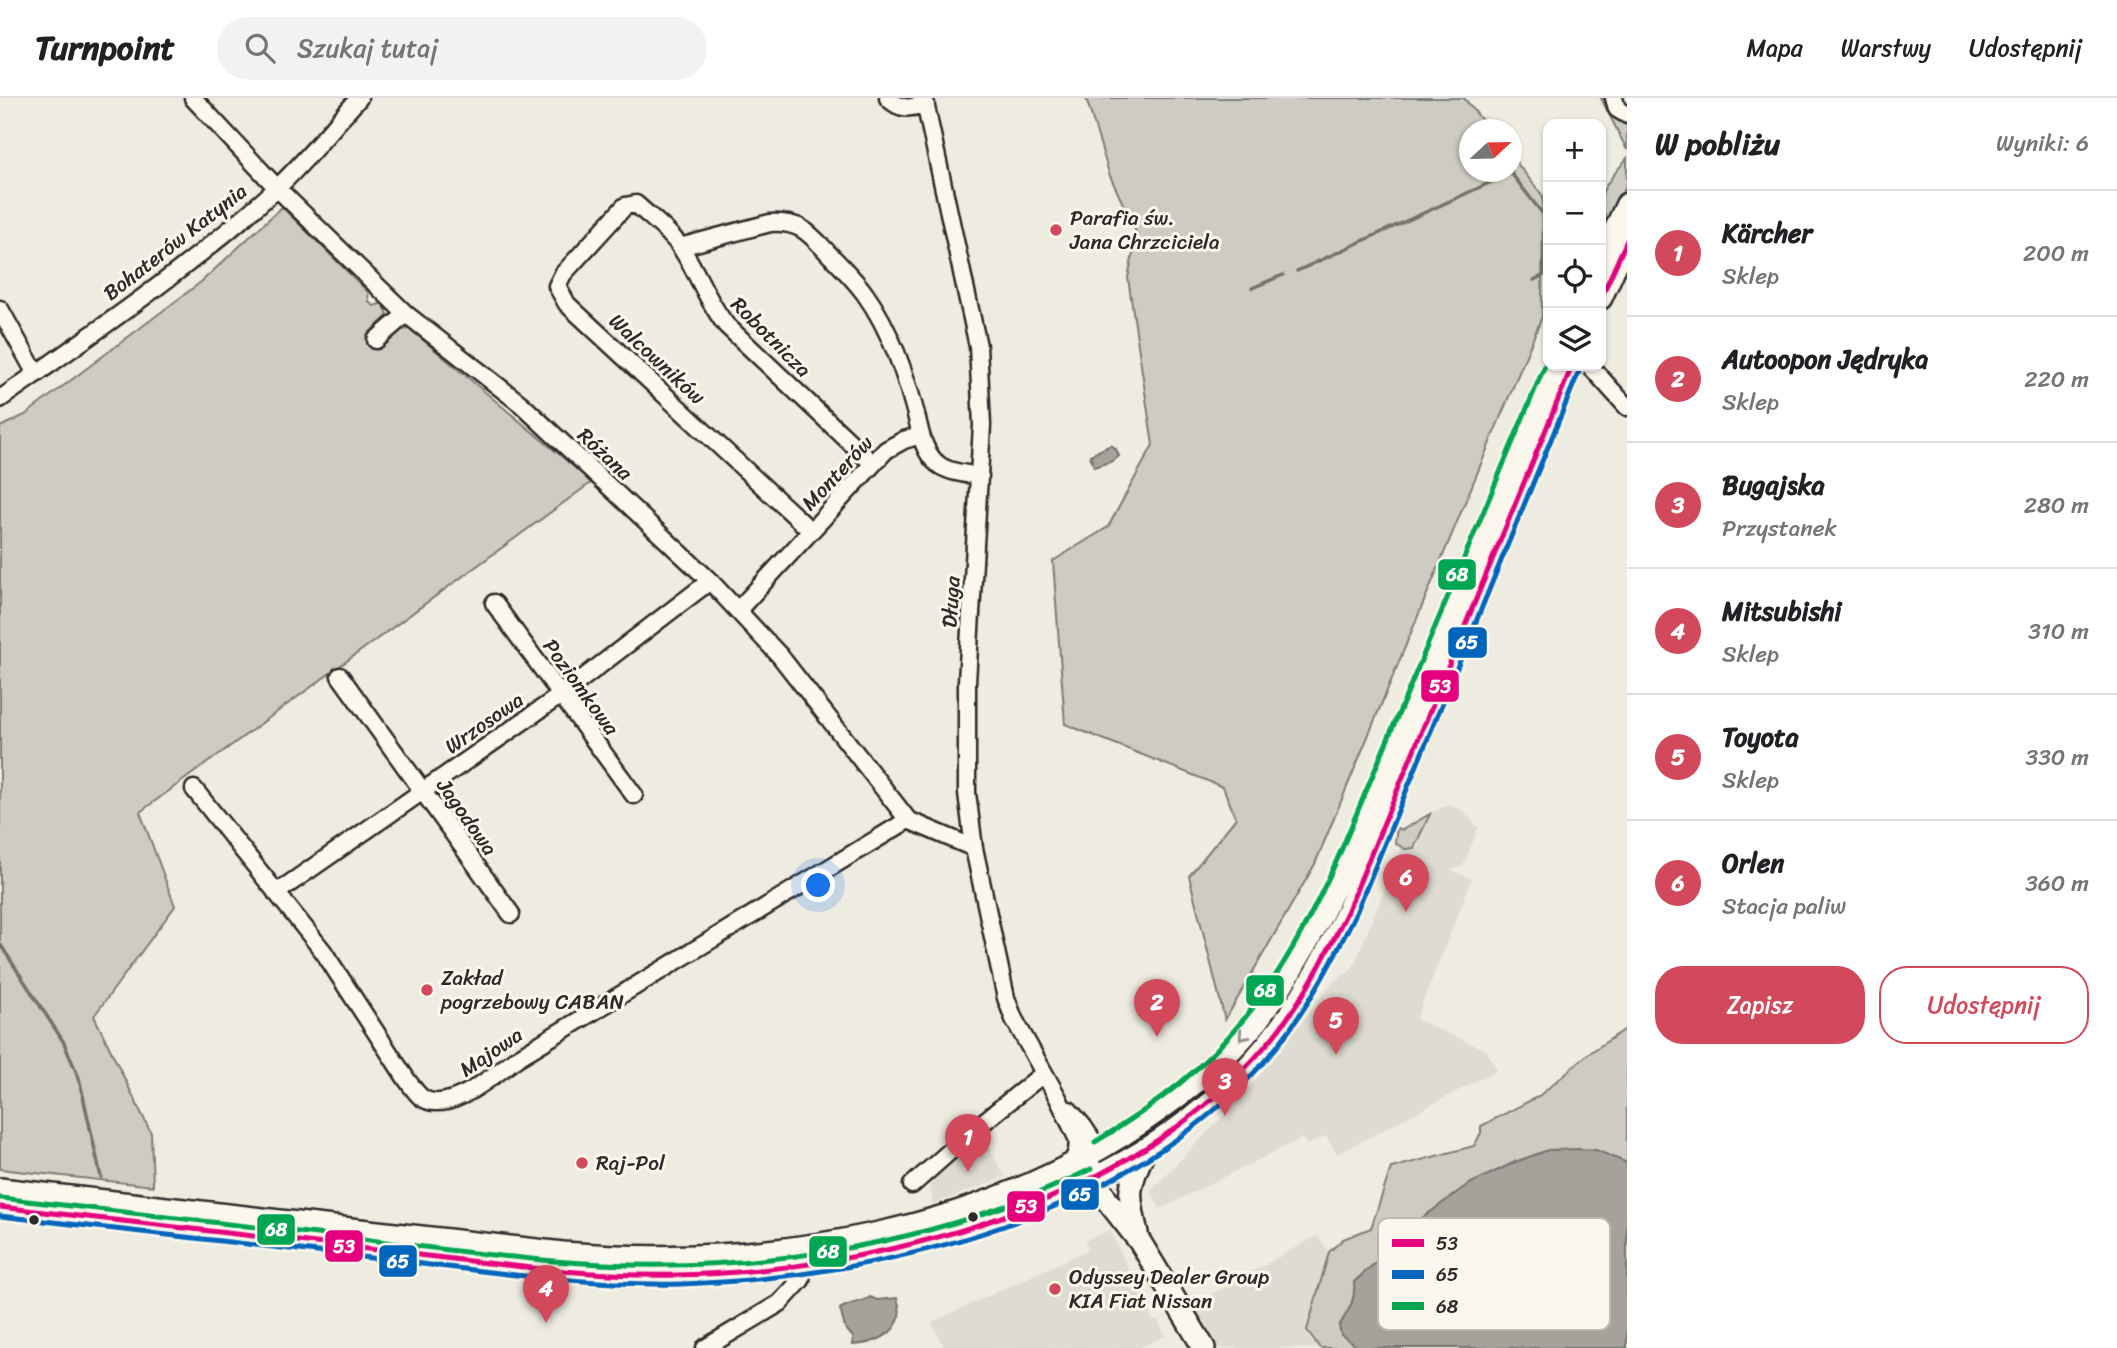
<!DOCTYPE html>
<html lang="pl">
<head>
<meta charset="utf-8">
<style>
  body { margin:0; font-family:Sriracha,sans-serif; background:#f2f2f2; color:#202124 }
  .controls { position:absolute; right:21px; top:21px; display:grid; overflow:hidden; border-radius:14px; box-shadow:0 2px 5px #0004 }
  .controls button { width:63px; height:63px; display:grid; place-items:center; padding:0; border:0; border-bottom:2px solid #e0e0e0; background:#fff; color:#202124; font:35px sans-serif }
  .compass { position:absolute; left:1459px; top:21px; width:63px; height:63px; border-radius:50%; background:#fff; box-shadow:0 2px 5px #0004; rotate:68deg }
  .you { position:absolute; left:819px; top:788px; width:24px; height:24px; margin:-18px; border:5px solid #fff; border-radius:50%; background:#1a73e8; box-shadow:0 0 0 10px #1a73e833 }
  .badge { display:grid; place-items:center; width:46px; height:46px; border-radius:50%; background:#d1495b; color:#fff; font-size:23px; font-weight:700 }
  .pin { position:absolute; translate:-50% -58px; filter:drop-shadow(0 2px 4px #0008) }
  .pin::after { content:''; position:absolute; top:37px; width:24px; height:21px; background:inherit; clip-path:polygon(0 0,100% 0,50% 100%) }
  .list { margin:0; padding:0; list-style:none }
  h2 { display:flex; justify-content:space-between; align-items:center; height:91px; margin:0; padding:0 28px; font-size:30px }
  h2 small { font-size:23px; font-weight:400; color:#757577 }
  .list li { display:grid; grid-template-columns:46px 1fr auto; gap:21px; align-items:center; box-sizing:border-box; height:126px; padding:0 28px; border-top:2px solid #e0e0e0 }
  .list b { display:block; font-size:26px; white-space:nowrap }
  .list p { margin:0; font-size:23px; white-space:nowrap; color:#757577 }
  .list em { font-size:23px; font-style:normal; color:#757577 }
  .actions { display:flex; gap:14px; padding:21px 28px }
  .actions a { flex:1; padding:16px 0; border:2px solid #d1495b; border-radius:28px; text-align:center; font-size:24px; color:#d1495b }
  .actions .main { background:#d1495b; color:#fff }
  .icon { flex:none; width:38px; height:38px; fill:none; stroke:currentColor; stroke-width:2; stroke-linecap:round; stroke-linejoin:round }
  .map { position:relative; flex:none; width:1627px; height:1250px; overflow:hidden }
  header { display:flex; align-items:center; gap:42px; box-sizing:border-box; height:98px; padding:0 35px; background:#fff; border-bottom:2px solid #e0e0e0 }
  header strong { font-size:33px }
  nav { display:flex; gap:38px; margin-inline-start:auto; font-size:24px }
  .search { width:490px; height:63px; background:#f2f2f2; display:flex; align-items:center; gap:18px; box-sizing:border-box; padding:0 24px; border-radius:38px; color:#757577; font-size:26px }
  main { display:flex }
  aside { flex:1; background:#fff }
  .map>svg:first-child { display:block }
</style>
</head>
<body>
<header>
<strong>Turnpoint</strong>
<div class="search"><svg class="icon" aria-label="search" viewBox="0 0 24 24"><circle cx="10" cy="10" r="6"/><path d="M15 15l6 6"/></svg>Szukaj tutaj</div>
<nav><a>Mapa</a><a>Warstwy</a><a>Udostępnij</a></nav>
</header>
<main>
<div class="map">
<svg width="1627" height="1250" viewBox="0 0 1627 1250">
  <rect width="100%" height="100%" fill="#eeebe0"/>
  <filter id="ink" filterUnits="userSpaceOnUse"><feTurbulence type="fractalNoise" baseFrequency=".0143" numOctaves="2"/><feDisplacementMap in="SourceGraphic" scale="14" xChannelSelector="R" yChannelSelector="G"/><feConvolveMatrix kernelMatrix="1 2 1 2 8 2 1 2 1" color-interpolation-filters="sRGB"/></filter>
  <g filter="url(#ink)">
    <path fill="#dedbd1" d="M1449,706L1464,713L1478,730L1463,768L1451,772L1472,781L1416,921L1487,953L1497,972L1337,1056L1326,1038L1307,1047L1302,1040L1160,1111L1151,1092L1243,998L1332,885L1352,872L1402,749L1405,751L1417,747L1430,716Z
      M980,1033L1005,1079L933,1106L928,1078Z
      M1110,1132L1153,1223L1158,1222L1165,1238L1139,1250H944L932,1224L1088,1152L1085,1143Z
      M1317,1138L1329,1154L1307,1232L1320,1250H1215L1190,1208Z"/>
    <path fill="#cecbc2" stroke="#7c7b76" stroke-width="2" d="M1086,0H1464L1489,31L1470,32V74H1512V59L1543,98L1542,219L1315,766L1225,922L1189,778L1236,720L1223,689L1065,626L1053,463L1108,429L1153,347L1128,180L1137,136L1110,78Z
      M1601,0H1608L1627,23V52Z
      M1627,60V85L1610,125C1589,97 1610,83 1627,60Z
      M282,109L368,194L369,204L374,208L383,205L388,217L366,238L369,247L376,251L400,232L410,231L592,384L140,714L175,808L94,918L151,1035L153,1088L0,1071V329L25,317L201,184Z
      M1430,716L1414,750L1405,751L1395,745L1397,730L1402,732Z
      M1627,930V1250H1320L1307,1232L1329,1154L1343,1141L1371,1130L1391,1070L1474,1048L1481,1035V1028L1539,998L1588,956Z"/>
    <path fill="#a4a29a" stroke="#74726e" stroke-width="2" d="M1111,347L1116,351L1119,358L1113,363L1094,369L1090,357Z
      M1579,1051L1596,1052L1627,1065V1250H1359L1341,1237L1339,1228C1348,1213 1356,1203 1354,1184L1375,1165L1384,1151L1402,1146L1410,1129L1467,1087L1515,1064L1548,1052Z
      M870,1199L877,1202L897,1200C908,1231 881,1245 853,1247V1239L845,1230L840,1211C848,1205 860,1205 870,1199Z"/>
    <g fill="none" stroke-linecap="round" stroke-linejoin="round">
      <path stroke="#74726e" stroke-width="3.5" d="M1297,173L1511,75L1546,120L1544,177L1534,182
        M1252,190L1283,177
        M0,846L63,943L79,980L101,1079"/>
      <g stroke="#2b2b2b" stroke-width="21">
        <path id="minor" d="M193,0L277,90L406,216L521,306L710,483L780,558L908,722L974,750
          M888,0C901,13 910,10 926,6
          M924,0L978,248L982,327L967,584V695L974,750L1006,900L1014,921L1058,1000L1078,1042L1077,1054L1071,1066
          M1614,0L1617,11L1627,17
          M680,149L770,125C801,123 809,135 829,156C842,169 855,182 865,196C894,236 910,289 921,337
          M0,211L36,276
          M376,242L406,216
          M1590,268L1627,309
          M0,301C94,235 191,169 276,91C306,63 332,30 359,0
          M811,433L567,206L557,188L563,176L625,108L636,106C650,119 667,131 679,147C697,172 706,202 726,227L873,366
          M494,505L634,697
          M738,512L886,352L904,342L921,337C931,372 947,373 980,378
          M340,578L511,816
          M194,691L323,853L407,982C411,987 416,995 421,999C447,1019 496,975 517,960L908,722
          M276,795L561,597L710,483
          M1069,1012L1083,1028L1099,1052
          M912,1087L975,1031L1044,975
          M705,1250L780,1205L801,1182L803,1167"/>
      </g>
      <g stroke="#2b2b2b" stroke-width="26">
        <path id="major" d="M1601,162L1627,106
          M1601,200L1627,142
          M1089,1067L1106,1101L1140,1144L1204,1250
          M0,1091L563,1155C767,1171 989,1136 1158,1013C1193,988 1225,962 1252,929C1317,847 1353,747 1393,652C1447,524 1501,396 1554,268
          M0,1109L553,1172C602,1175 651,1179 701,1176C894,1166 1138,1104 1266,948C1300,906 1324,861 1348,812L1572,268
          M1137,1135C1127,1093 1128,1091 1145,1051"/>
      </g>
      <use href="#minor" stroke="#fbf7ec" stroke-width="16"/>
      <use href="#major" stroke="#fbf7ec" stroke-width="21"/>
      <g stroke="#fbf7ec" stroke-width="10">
        <path id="bus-1" d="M1601,200L1627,142
          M0,1109C131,1124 263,1139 394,1154C488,1165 582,1179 677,1177C880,1173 1132,1107 1267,946C1301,907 1325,859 1348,812L1572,268"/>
      </g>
      <g stroke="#fbf7ec" stroke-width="10">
        <path id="bus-2" d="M0,1118C132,1133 265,1148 397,1163C491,1174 587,1188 682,1186C887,1180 1140,1115 1275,951C1308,910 1333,862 1356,815L1580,271"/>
      </g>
      <g stroke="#fbf7ec" stroke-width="10">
        <path id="bus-3" d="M1095,1044C1225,967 1279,891 1340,755L1546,265
          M1,1100C121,1114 241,1128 361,1141C425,1149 490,1158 554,1163C735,1178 927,1153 1091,1071"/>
      </g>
      <use href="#bus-1" stroke="#e5007d" stroke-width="5"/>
      <use href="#bus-2" stroke="#0065bd" stroke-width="5"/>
      <use href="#bus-3" stroke="#00a651" stroke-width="5"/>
    </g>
    <defs><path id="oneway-chevron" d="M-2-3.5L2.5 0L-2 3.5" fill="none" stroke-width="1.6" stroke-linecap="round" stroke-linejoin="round" transform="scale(1.75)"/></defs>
    <use stroke="#93918c" href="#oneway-chevron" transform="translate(1243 938) rotate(132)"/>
  </g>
  <g fill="#d1495b" stroke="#fbf7ec" stroke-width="2.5">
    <circle cx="1056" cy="132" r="7"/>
    <circle cx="427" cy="892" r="7"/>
    <circle cx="582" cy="1065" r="7"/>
    <circle cx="1055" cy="1191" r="7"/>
  </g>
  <g fill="#2b2b2b" stroke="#fbf7ec" stroke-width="2.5">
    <circle cx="973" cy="1119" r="6"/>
    <circle cx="34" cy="1122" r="6"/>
  </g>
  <g text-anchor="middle" stroke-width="6" stroke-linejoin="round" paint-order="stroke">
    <g font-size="21" fill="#2b2b2b" stroke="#fbf7ec" text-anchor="start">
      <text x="1070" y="127">Parafia św.<tspan x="1070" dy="24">Jana Chrzciciela</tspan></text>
      <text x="441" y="887">Zakład<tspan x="441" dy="24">pogrzebowy CABAN</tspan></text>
      <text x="596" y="1072">Raj-Pol</text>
      <text x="1069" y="1186">Odyssey Dealer Group<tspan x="1069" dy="24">KIA Fiat Nissan</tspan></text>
    </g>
    <g font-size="21" fill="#2b2b2b" stroke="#fbf7ec">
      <text transform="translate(175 144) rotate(-38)" y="7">Bohaterów Katynia</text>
      <text transform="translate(771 239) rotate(45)" y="7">Robotnicza</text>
      <text transform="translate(657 261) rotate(43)" y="7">Walcowników</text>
      <text transform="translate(605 356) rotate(43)" y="7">Różana</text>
      <text transform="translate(837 375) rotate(-47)" y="7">Monterów</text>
      <text transform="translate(951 504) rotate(-86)" y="7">Długa</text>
      <text transform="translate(581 589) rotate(54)" y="7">Poziomkowa</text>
      <text transform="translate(484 625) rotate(-35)" y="7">Wrzosowa</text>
      <text transform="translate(467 719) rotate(55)" y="7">Jagodowa</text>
      <text transform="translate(491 954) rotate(-34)" y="7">Majowa</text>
    </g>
  </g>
  <rect x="1378" y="1120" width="232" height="112" rx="10" fill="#fbf7ec" stroke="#bdbab2" stroke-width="2"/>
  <rect x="1392" y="1141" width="32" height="8" fill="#e5007d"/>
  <rect x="1392" y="1172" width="32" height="9" fill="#0065bd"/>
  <rect x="1392" y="1204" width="32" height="8" fill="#00a651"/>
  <g font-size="19" fill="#2b2b2b">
    <text x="1436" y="1152">53</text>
    <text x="1436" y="1183">65</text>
    <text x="1436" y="1215">68</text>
  </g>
  <g stroke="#fbf7ec" stroke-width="2.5">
    <rect x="1437" y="460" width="40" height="33" rx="7" fill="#00a651"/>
    <rect x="1447" y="528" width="41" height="33" rx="7" fill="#0065bd"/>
    <rect x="1420" y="571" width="40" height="34" rx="7" fill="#e5007d"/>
    <rect x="1245" y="876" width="40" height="33" rx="7" fill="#00a651"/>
    <rect x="1060" y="1080" width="40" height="33" rx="7" fill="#0065bd"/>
    <rect x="1006" y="1092" width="40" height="33" rx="7" fill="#e5007d"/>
    <rect x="256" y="1115" width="40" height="33" rx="7" fill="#00a651"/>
    <rect x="324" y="1131" width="40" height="34" rx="7" fill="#e5007d"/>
    <rect x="808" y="1137" width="40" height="33" rx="7" fill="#00a651"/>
    <rect x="378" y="1146" width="40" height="34" rx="7" fill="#0065bd"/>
  </g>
  <g font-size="19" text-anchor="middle" font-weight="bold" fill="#fff">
    <text x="1457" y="483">68</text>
    <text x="1467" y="551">65</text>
    <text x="1440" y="595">53</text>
    <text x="1265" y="899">68</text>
    <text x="1080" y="1103">65</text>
    <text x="1026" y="1115">53</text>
    <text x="276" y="1138">68</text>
    <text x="344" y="1155">53</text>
    <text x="828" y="1160">68</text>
    <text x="398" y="1170">65</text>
  </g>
</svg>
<div class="controls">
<button>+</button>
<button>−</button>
<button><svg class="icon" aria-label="locate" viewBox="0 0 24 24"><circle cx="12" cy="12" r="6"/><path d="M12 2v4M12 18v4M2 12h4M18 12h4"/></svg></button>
<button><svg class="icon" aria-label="layers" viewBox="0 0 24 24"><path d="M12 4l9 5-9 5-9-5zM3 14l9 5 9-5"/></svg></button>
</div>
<svg class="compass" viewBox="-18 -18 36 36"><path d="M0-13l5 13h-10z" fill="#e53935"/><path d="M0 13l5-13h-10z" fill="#757577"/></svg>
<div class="you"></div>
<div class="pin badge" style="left:968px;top:1074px">1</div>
<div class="pin badge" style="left:1157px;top:939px">2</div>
<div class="pin badge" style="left:1225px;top:1018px">3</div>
<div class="pin badge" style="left:546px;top:1225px">4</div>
<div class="pin badge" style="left:1336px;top:957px">5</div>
<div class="pin badge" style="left:1406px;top:814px">6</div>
</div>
<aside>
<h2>W pobliżu<small>Wyniki: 6</small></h2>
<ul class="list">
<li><span class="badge">1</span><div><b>Kärcher</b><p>Sklep</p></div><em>200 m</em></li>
<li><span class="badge">2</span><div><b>Autoopon Jędryka</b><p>Sklep</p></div><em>220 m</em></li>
<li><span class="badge">3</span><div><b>Bugajska</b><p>Przystanek</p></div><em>280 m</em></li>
<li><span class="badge">4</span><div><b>Mitsubishi</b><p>Sklep</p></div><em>310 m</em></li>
<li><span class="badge">5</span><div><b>Toyota</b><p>Sklep</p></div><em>330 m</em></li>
<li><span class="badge">6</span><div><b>Orlen</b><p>Stacja paliw</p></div><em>360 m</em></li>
</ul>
<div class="actions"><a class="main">Zapisz</a><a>Udostępnij</a></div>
</aside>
</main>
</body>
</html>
